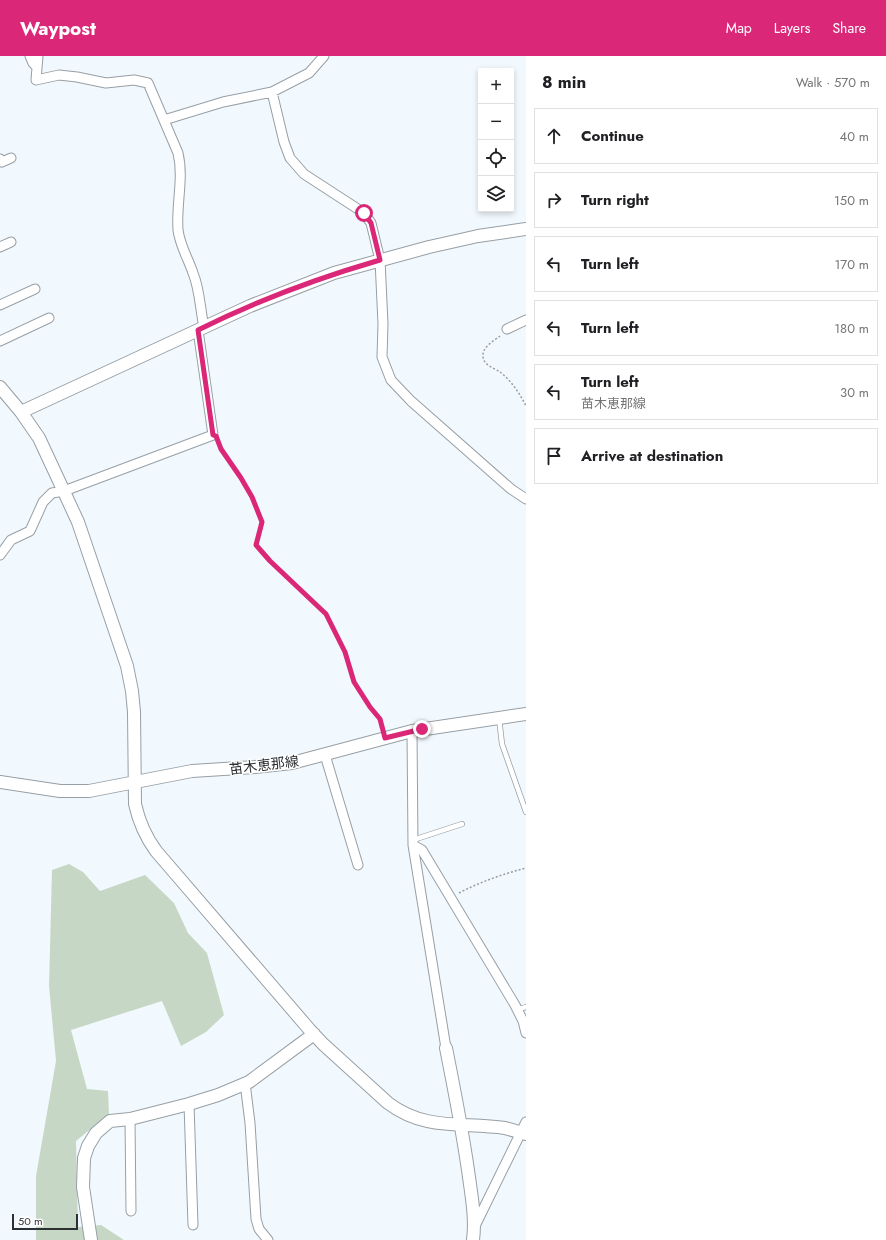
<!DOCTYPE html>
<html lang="en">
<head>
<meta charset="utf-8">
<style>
  body { margin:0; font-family:Jost,"Noto Sans JP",sans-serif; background:#f6f6f6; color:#202124 }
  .controls { position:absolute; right:12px; top:12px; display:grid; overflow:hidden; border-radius:0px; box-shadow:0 2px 6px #0003 }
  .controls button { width:36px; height:36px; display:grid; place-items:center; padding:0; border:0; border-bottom:1px solid #e0e0e0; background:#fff; color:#202124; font:20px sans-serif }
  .scale { position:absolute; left:12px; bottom:10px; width:66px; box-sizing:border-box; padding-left:4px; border:2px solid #2d3033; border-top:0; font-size:11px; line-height:14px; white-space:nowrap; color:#2d3033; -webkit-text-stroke:3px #fff; paint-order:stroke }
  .stop { position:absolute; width:12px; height:12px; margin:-9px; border:3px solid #db2777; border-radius:50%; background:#fff }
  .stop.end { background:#db2777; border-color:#fff; box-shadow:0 1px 4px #0008 }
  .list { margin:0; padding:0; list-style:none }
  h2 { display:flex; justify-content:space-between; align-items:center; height:52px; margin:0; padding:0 16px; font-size:17px }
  h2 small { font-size:13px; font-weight:400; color:#757577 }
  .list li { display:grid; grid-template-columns:26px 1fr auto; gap:12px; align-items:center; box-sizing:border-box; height:56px; margin:0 8px 8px; padding:0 8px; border:1px solid #e0e0e0; border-radius:0px }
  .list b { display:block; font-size:15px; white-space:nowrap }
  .list p { margin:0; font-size:13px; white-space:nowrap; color:#757577 }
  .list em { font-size:13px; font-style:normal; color:#757577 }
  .icon { flex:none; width:22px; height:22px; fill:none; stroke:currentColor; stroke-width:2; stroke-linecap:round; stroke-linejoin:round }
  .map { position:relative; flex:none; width:526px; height:1184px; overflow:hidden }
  header { display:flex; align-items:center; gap:24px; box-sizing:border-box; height:56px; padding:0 20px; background:#db2777; color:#fff }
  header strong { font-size:19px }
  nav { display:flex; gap:22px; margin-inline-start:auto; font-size:14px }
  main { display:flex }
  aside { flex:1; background:#fff }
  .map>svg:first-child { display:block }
</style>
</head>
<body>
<header>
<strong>Waypost</strong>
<nav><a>Map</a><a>Layers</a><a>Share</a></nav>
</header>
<main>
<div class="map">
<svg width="526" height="1184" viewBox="0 0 526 1184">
  <rect width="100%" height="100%" fill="#f2f9fe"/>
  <path fill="#c6d8c5" d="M69,808L83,816L100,835L145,819L174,847L188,877L207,897L224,959L206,976L181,990L162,945L71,974L87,1033L108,1035L109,1058L76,1085L78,1171L101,1169L124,1184H36V1120L56,1005L49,930L52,814Z"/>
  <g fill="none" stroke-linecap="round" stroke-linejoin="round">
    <g stroke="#979fa5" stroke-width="6">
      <path id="lane" d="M499,662L502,688L526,756
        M413,784L462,768
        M517,954L526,951"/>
    </g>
    <g stroke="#979fa5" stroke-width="11">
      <path id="street" d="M30,0L33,7L37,11
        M38,0L36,24L59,19L77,21L106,27L134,24L148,27L178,97C184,122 176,148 178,174C180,190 188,202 193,217C200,234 200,253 204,271
        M272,36L284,86L290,102L304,118L364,157L371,167L380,204L383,268L382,301L391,324L411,345L511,433L526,443
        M164,64L223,46L272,36L309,17L324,0
        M0,103L2,106L11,102
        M0,191L11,186
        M0,249L35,233
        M507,273L526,264
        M0,285L49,262
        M0,499L11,484L30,475L43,446L52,437L64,435L213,379L198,274
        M412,675L413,789L446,992
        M325,699L358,809
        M413,789L422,794L515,949L523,965L526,977
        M245,1027L250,1067L256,1163L259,1173L268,1184
        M189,1048L193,1169
        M130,1063L131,1155
        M475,1170L526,1066"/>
    </g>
    <g stroke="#979fa5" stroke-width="14">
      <path id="secondary" d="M0,331L21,356L39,382L66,440L78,466L127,610L132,635L134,656L135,748C139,766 145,780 156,795L309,973L323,988L388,1047C425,1075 462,1066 505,1072C512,1074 519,1076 526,1078
        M21,356L250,250L334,217L429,191L478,180L526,173
        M0,726L60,735H89L192,715L255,711L292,707L412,675L526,658
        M446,992C454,1032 462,1073 468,1114C471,1137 476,1161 473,1184
        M91,1184L83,1131L84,1102L88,1090L96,1077L110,1065L130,1063L189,1048L218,1039L249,1026L314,978"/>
    </g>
    <path stroke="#979ca0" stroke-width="1.5" stroke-dasharray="2 2" stroke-linecap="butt" d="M500,280C495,284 482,291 483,300C483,309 494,312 500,316C511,324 520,338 526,350
      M218,387L221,393L241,422L252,441L262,466L256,489L270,505L326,558L345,596L354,626L370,651L380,663L382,672
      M459,837C480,826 503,818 526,812"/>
    <use href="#lane" stroke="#fff" stroke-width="4.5"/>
    <use href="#street" stroke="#fff" stroke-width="9"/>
    <use href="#secondary" stroke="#fff" stroke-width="12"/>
  </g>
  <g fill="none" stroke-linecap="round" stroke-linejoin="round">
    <path stroke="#db2777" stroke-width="5" d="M364,157L371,167L380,204C318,222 256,245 198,274L213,379L216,380L221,393L241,422L252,441L262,466L256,489L270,505L326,558L345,596L354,626L370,651L380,663L385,682L422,673"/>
  </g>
  <g text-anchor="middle" stroke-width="3" stroke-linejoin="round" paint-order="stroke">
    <g font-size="14" fill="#2d3033" stroke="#fff">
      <text transform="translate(264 709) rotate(-7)" y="5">苗木恵那線</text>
    </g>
  </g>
</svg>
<div class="controls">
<button>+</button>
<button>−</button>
<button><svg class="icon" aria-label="locate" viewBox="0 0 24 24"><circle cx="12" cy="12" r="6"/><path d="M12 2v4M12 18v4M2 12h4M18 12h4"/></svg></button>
<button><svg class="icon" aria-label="layers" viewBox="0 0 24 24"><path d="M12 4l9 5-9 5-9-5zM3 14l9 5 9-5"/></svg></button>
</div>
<div class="scale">50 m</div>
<div class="stop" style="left:364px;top:157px"></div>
<div class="stop end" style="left:422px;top:673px"></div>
</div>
<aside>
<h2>8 min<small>Walk · 570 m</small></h2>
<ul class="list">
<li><svg class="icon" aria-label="ahead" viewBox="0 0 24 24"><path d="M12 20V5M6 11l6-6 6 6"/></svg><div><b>Continue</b></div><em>40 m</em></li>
<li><svg class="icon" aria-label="right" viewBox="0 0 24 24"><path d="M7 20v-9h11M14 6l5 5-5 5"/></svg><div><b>Turn right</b></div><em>150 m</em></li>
<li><svg class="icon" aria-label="left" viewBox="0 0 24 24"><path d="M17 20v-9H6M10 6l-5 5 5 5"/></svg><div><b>Turn left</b></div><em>170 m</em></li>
<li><svg class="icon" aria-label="left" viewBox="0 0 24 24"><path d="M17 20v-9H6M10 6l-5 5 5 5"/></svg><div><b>Turn left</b></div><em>180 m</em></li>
<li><svg class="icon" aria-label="left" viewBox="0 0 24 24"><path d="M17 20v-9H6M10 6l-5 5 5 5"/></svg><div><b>Turn left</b><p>苗木恵那線</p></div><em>30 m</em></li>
<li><svg class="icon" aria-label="arrive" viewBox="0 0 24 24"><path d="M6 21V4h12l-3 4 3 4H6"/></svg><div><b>Arrive at destination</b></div></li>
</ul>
</aside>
</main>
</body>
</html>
